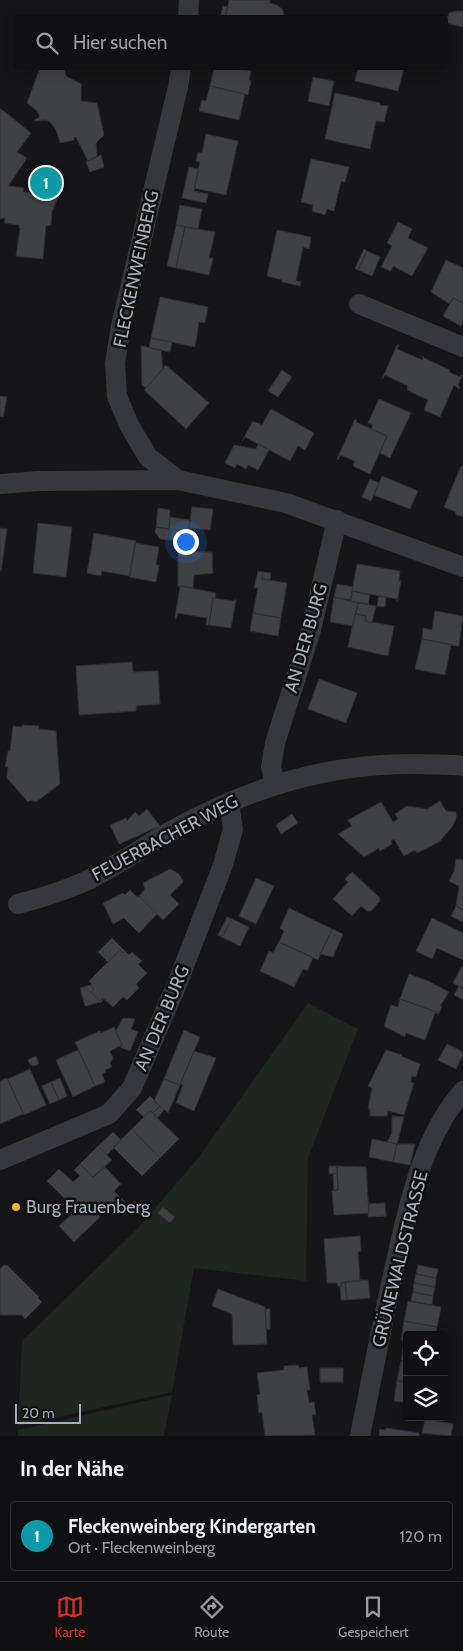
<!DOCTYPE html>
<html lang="de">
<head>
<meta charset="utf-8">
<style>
  body { margin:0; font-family:Cabin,sans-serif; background:#1e1e20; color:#f1f3f6 }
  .controls { position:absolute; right:15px; bottom:15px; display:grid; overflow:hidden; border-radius:5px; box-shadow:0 2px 12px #0003 }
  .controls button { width:45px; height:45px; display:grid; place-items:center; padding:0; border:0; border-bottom:1px solid #303032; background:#101012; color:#f1f3f6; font:25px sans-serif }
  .scale { position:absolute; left:15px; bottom:12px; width:66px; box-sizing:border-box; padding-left:5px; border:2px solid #a8adb8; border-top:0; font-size:14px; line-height:18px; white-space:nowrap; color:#a8adb8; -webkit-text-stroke:4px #111113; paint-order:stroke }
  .you { position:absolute; left:185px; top:541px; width:18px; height:18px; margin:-12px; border:4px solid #fff; border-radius:50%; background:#1a73e8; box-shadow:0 0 0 8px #1a73e833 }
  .badge { display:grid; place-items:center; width:32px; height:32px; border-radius:50%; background:#d93025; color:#fff; font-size:16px; font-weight:700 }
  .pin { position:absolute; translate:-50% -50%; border:2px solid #fff; box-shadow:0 1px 5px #0006 }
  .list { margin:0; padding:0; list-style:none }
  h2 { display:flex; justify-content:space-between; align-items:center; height:65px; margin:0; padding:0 20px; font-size:21px }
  h2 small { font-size:16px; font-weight:400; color:#9c9d9f }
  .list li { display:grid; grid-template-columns:32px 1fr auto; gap:15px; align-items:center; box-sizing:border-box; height:70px; margin:0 10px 10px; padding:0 10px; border:1px solid #303032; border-radius:5px }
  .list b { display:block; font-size:19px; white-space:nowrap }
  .list p { margin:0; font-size:16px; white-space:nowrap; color:#9c9d9f }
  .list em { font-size:16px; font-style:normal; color:#9c9d9f }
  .icon { flex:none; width:28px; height:28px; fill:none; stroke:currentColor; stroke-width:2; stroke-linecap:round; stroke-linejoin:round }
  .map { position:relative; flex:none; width:463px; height:1436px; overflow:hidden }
  .search { position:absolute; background:#101012; box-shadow:0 2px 12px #0003; left:15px; right:15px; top:15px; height:55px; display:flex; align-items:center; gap:12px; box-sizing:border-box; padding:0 18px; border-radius:5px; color:#9c9d9f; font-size:19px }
  .sheet { height:145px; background:#101012 }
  nav { display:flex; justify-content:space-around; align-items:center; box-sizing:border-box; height:70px; border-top:1px solid #303032; background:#101012; font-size:14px; color:#9c9d9f }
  nav a { display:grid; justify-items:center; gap:2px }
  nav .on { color:#d93025 }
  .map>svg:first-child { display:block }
</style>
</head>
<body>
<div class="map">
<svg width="463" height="1436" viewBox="0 0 463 1436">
  <rect width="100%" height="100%" fill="#161618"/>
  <path fill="#1e261f" d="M308,1003L358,1029L308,1158L306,1281L194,1268L172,1392L18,1426L22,1341L137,1229L199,1157Z
    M172,1395L164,1436H18V1430Z"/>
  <path fill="#404145" stroke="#303034" d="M229,0H270L269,3L277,5L283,10L284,17L225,18Z
    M223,6L228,7L225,18H220Z
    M456,11H463V27L446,23L449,13Z
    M40,68H64L66,76L81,84V101L97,103L104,135L96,143L97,156L88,161L76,137H74V140L60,143L56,130L50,122L46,120L35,121L34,120L40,117L37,111L27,103Z
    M214,68H235L251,71L249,80L251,81L248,95L210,86Z
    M358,68H404L398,91L355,81Z
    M313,77L334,81L329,106L308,101Z
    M210,86L245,94L239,120L199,111L202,100L206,101Z
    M335,93L380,103V105L388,106L384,122L376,121L370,149L325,139Z
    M0,108L31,133L17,152L27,158L8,186L24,188L23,192L31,193L32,184L51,177L58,183L62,190L52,211L51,225L46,226L43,259L16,256L20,228H19V225L4,223L5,218L0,219Z
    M206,134L238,141L226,195L194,188L200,162L196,161L198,152L202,153Z
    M101,155L104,167L90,172L86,162Z
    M311,159L349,167L345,182L341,181L334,211L327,209L325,215L312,211L313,205L301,202Z
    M189,167L199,169L194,191L208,194L206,203L182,198Z
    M180,205L202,209L198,229L176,225Z
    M398,222L412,229L408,238L428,248L412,276L393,266L391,271L381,267L392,246L387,243Z
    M176,225L185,227L176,268L167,266Z
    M185,227L215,232L209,258H213L209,275L176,268Z
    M277,230L311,237L309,249L303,247L296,281L301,282L300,286L282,282V280L267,276Z
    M364,249L367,251L358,270L355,268Z
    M367,251L380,257L372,276L358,270Z
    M446,260L463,268V303L453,298L450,304L431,292Z
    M160,297L208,307L205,323L199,322L195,347L151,338Z
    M453,298L463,303V322L461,326L443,316Z
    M151,338L172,342L170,352L149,348Z
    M397,345H399L397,349L422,360L423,356L424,358L450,370L449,372L460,377L461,375H463L458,385L460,387L459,389L454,385L440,417L424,410L428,400L407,390L408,386L385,375L382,379Z
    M141,346L161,350L163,369L146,388L142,385Z
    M166,365L209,403L186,429L144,390Z
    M282,370L292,377L278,397L268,391Z
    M0,396L7,397L3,417L0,416Z
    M379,399L411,413L390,458L380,453L387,436L371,429L373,425L368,423Z
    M271,409L314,433L305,450L298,446L290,461L245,437L242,441L253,421L262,425Z
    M355,419L357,420L356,422L387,436L370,474L353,466L355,461L340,455L338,460L337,459Z
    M258,444L269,450L258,470L248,465L246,469L237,464L235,468L225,463L234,445L256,449Z
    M461,466L463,467V517L455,514L456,512L444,507Z
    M382,476L418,491L410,509L374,495Z
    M370,479L379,483L371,501L362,497Z
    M192,507L213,509L210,530L189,528Z
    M158,508L170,510L169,529L156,527Z
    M170,517L190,520L187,543L168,540Z
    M38,523L72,527L66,577L33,573Z
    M156,527L169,529L168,540L160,539L155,532Z
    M0,528L7,529L1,571H0Z
    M94,533L136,541L130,576L102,571L101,576L87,573Z
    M135,543L159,547L156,565H159L156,582L129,577Z
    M193,547V552H212L213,573L194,575L193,588L180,586V588L178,586V549Z
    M357,564L400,571L399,581H401L397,602V599L352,591Z
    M258,571L263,572L262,579L287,583L281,618L253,613L258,588H254Z
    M263,572L271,573L270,580L262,579Z
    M337,584L353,587L351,600L334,597Z
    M180,586L216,593L215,598H213L209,625H206L207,618L178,613L176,619L175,618Z
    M352,591L370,595L368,604L350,601Z
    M379,596L386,597L385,607L377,606Z
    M334,597L358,603L353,626L330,622Z
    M213,598L234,601V600H236L231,628L209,625Z
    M358,603L376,606L372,623L365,621L366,616L356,614Z
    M435,611L463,616L459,646L422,639L423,628L432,630Z
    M253,613L281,618L278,636L250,631Z
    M355,614L366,616L365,621L394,626L388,656L348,647Z
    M422,639L459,646L451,645L445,675L415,669Z
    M132,662L133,672L158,671L160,704L136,706V711L79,715L76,666Z
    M319,679L357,693L346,723L308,709Z
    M22,725L39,726V729L56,731L60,784L36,802L31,800L28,802L7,778L8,767H5L8,751H10L13,726L22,727Z
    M440,801L446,811L456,812L457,817L452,827L439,842L417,853L415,850L404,856L394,839L391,841L392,844L380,851L379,848L364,857L338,834L352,826L348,820L381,802L393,822L398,819L395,814L407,806L427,809Z
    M147,809L160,826L119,844L110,825L126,818L127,821L135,812L139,816Z
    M292,814L298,823L281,834L276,825Z
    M456,859L463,860V910L456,906L459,886L449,881L454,872Z
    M170,869L178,873L182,879L183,882L170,895L179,904L163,920L139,896L145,889L143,883Z
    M352,872L379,897L380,901L371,911H367L361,906L352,916L333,899L348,882L345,879Z
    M256,878L274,886L256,924L239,916Z
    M130,890L137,897L139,896L157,914L139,933L124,918L113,924L103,903L123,893L125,895Z
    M456,906L463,910V922L451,916Z
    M289,908L332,929L318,960L279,942L284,931L280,928Z
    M227,917L232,919L222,937L218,935Z
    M432,918L463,933V960L437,948L432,959L416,951Z
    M232,919L249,927L240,946L222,937Z
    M332,929L343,934L333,957L320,954Z
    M112,938L125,951L123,953L120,950L108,962L98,952Z
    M279,942L313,958L307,971L303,969L294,987L260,971L269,951L273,953Z
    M120,950L123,953L125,951L129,955L132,952L142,961L138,964L147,973L136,984L139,988L127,1000L123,997L113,1007L103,998L100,1001L91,992L94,989L90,985L92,984L89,981Z
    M462,966L463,967V989L453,983Z
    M409,974L428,981L449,992L440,1006H442L439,1013L400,999Z
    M90,985L94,989L91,992L100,1001L104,999L101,1002L85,1006L80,988Z
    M459,986L463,989V1000L454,995Z
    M400,999L439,1013H435L425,1040L406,1033L405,1037L384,1026L391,1005L398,1007Z
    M123,1018L135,1019L131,1029L138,1032L130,1051L119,1047L122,1045L116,1031Z
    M114,1027L122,1045L110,1051L113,1058L110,1063L112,1067L105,1070L106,1072L102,1074L105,1082L95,1086L75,1042L100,1031L101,1033Z
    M184,1030L200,1037L180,1085L164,1079Z
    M447,1044L463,1052V1055L456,1069L438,1060Z
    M78,1050L95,1086L73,1097L56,1060Z
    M386,1050L402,1055L401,1056L420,1064L416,1077L412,1076L411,1082L414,1083L404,1115L388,1111L387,1116H370V1109H368L372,1088L368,1086Z
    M194,1051L216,1058L194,1111L176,1103L183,1085L180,1084Z
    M36,1056L39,1064L33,1066L30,1064L28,1060Z
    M30,1069L46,1105L24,1115L7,1078L8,1079Z
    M7,1078L24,1115L23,1114L0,1124V1081Z
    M60,1078L67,1096L59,1100L51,1082Z
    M164,1079L180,1085L168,1113L154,1101Z
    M51,1082L59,1100L50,1104L42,1086Z
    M150,1096L160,1106L153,1113L150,1111L144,1117L136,1110Z
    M160,1106L164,1110L157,1118L153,1113Z
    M150,1111L179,1139L160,1158L132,1129Z
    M392,1116L404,1117L397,1144L387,1142L392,1133Z
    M132,1129L160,1158L142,1176L113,1147Z
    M113,1132L121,1140L107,1155L98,1146Z
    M372,1139L397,1144L393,1162L369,1157Z
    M397,1144H415L410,1165L393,1162Z
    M98,1146L112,1160L93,1177L80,1164Z
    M80,1164L93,1177L105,1167L121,1184L114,1191L126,1203L115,1215L101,1201L92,1209L100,1217L74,1242L59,1226L76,1210L47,1181L59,1169L73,1182L80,1176L74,1170Z
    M329,1166H337V1173L329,1174Z
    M337,1166L366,1167L369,1213L334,1215L332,1191L338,1190Z
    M337,1173L338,1190L334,1191L333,1174Z
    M385,1203L386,1216L368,1217L369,1204Z
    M163,1207L175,1217L170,1223L158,1213Z
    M360,1236L361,1251L358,1252L360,1281L341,1283L342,1286H338L337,1283H327L324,1239Z
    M4,1265L8,1266L39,1297L38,1298L42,1302L25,1319L22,1315H0V1269Z
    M418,1265L438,1269L436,1278L416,1274Z
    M416,1274L436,1278L435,1287L414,1283Z
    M359,1280H368L370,1298L347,1300L345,1282Z
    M345,1282L347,1300H341L340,1286H342L341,1283Z
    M414,1283L435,1287L433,1296L413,1292Z
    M218,1289L265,1307L267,1344L233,1345L232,1314L212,1306Z
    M413,1292L433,1296L432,1305L411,1301Z
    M408,1301L441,1307L437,1327L404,1321Z
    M265,1309H270V1329H266Z
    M404,1321L437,1327L435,1335H407V1341L401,1340Z
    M401,1340L407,1341V1362L401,1361L404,1342Z
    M401,1361L407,1362V1382L397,1381Z
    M298,1365L299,1368L307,1367L310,1390H307L309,1403L314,1402L316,1415H312L315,1435L265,1436L262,1412L259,1413L257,1395L260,1394L257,1373L284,1370V1366Z
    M320,1368H343V1382H320Z
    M397,1381L407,1382V1403L394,1401Z
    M418,1417H438V1421Z
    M425,1419L453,1424L451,1436L422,1433Z
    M386,1428L419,1433V1436H379L380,1429L386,1430Z"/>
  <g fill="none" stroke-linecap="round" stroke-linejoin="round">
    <path stroke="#37383d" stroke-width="20" d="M188,18L189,0
      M359,304L463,347
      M178,480L148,457L129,425L117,396L115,363L121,326L178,87L181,68
      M0,484L40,481L178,480L286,503L463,567
      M275,784L271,767L275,743L311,630L337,520
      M18,904C41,898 64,891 86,881C115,867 143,847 171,831C250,787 331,762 421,764C435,765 449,764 463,766
      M0,1160L109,1114L132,1088L177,984L223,865L233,829L229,803
      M360,1436C371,1382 381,1329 393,1275C407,1213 420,1140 463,1091"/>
  </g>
  <circle fill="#f2b134" stroke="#111113" stroke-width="2" cx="16" cy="1207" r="5"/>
  <g text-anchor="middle" stroke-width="5" stroke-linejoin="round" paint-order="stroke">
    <g font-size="18" fill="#a8adb8" stroke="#111113">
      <text transform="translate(136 269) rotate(-78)" y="6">FLECKENWEINBERG</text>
      <text transform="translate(306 638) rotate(-74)" y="6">AN DER BURG</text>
      <text transform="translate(165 838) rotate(-28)" y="6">FEUERBACHER WEG</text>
      <text transform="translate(162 1018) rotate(-67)" y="6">AN DER BURG</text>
      <text transform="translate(400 1259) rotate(-76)" y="6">GRÜNEWALDSTRASSE</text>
    </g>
    <g font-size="18" fill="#a8adb8" stroke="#111113" text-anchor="start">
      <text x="26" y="1213">Burg Frauenberg</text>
    </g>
  </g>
</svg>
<div class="controls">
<button><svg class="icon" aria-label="locate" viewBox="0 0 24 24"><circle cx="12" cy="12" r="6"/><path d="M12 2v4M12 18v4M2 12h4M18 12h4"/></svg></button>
<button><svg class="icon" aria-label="layers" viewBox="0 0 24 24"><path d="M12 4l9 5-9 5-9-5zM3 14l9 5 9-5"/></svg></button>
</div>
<div class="scale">20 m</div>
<div class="you"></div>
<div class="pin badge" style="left:46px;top:183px;background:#0f9aa8">1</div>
<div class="search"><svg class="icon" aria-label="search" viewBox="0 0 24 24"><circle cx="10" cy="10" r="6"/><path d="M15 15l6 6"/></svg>Hier suchen</div>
</div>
<section class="sheet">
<h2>In der Nähe<small></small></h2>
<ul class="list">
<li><span class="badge" style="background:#0f9aa8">1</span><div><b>Fleckenweinberg Kindergarten</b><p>Ort · Fleckenweinberg</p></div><em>120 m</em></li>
</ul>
</section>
<nav>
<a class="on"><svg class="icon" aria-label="map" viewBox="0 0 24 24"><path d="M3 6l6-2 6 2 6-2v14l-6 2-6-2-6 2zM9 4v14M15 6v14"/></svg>Karte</a>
<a><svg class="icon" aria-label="directions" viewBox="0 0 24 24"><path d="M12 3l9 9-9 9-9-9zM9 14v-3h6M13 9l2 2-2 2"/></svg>Route</a>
<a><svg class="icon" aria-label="saved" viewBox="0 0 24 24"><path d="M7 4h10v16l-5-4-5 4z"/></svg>Gespeichert</a>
</nav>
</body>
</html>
